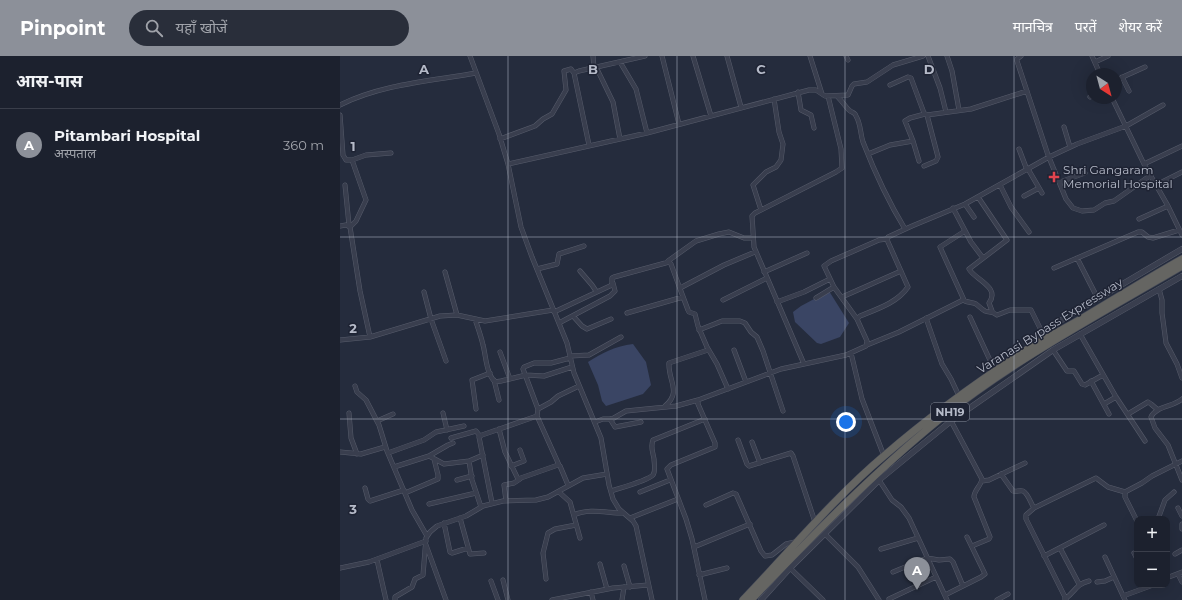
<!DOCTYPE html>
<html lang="hi">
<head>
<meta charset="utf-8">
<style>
  body { margin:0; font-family:Montserrat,"Noto Sans Devanagari",sans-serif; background:#292e3a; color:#f1f3f6 }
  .controls { position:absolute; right:12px; bottom:12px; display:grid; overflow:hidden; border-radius:8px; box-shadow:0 4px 16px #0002 }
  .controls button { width:36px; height:36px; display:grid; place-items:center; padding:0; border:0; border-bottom:1px solid #3a3e4a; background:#1c212e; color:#f1f3f6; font:20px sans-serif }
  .compass { position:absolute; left:746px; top:12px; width:36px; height:36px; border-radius:50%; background:#1c212e; box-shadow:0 4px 16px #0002; rotate:144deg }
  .you { position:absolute; left:506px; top:366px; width:14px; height:14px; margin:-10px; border:3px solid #fff; border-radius:50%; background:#1a73e8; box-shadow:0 0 0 6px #1a73e833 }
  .badge { display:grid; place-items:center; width:26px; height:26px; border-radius:50%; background:#8c9099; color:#fff; font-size:13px; font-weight:700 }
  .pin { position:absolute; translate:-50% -33px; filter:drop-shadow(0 1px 2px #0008) }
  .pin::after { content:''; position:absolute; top:21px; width:14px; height:12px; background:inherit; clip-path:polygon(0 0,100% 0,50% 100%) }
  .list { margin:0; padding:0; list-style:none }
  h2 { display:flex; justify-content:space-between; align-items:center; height:52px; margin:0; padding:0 16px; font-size:17px }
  h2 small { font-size:13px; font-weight:400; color:#a0a3aa }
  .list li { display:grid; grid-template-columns:26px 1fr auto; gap:12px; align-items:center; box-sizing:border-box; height:72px; padding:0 16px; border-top:1px solid #3a3e4a }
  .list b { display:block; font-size:15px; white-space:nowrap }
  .list p { margin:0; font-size:13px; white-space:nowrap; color:#a0a3aa }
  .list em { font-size:13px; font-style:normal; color:#a0a3aa }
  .icon { flex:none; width:22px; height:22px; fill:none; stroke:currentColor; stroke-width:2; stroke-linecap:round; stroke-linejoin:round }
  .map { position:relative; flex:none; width:842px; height:544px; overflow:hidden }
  header { display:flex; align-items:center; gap:24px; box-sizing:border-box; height:56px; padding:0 20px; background:#8c9099; color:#fff }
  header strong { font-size:19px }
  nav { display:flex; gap:22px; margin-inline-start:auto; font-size:14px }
  .search { width:280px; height:36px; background:#292e3a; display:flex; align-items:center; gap:10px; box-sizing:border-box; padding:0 14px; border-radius:22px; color:#a0a3aa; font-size:15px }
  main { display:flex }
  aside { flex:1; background:#1c212e }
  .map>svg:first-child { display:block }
</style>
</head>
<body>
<header>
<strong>Pinpoint</strong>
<div class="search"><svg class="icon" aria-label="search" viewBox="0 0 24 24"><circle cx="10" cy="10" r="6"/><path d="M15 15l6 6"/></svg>यहाँ खोजें</div>
<nav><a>मानचित्र</a><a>परतें</a><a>शेयर करें</a></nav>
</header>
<main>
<aside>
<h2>आस-पास<small></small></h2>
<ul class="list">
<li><span class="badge">A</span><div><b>Pitambari Hospital</b><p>अस्पताल</p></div><em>360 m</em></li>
</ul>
</aside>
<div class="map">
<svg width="842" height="544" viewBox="0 0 842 544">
  <rect width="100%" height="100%" fill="#252c3d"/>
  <path fill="#3a4564" d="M489,235L509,267L500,281L481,288L477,287L455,266L453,256L461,250Z
    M293,288L306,306L311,329L303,338L266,350L262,345L258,329L248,306C262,297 275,290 293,288Z"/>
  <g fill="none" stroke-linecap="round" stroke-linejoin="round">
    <g stroke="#575c6b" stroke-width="5">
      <path id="minor" d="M130,0L159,78L168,108L181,171L192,201L227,287L234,317L261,382L269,429L273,443L279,453L293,465L296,470L312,544
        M253,0L254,12
        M322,0L339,68
        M353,0L371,60
        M387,0L401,51
        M470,0L482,38
        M506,0L508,4
        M588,0L600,32L606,56
        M607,0L612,15L619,54
        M681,0L677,3V5L708,99L726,143L733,152L742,155L754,154L765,147L774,145L811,119
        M752,0L760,18
        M280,6L296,33L307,77
        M755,6L768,0
        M256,11L273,46L280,83
        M782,21L789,35
        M776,24L805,11
        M550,29L568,21L571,22L584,57L587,59L631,53L687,35
        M458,36L461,54L471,59L474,72
        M497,40C501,44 505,50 509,54C512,57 515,56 516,60C521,68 520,77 523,86C535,117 548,145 565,173
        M750,41L752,40
        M772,42L804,108L828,150L842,179
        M0,49C42,28 91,25 136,17
        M0,59L3,99L6,104H12L26,99L51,97
        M724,71L730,91
        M160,83L195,70L203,63L212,58L226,34L224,15L231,13L234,17
        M573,85L579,105
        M249,89L234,17L239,15L305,0
        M679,93L687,114
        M528,98L550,89L573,85L565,65L570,62L585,58
        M168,108L307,77L469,34H476L485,40L508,39L512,30L514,28L527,26L553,9L583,0
        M804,108L842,90
        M584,110L596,105L598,101L587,59
        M688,113L702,137
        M720,126L745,117
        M5,129L9,169
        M660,129L671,151L689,176
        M816,129L842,116
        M684,140L699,132
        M638,141L667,184L629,213C634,223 661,231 649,247L652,255
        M625,148L634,161
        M613,152L631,186L643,202
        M421,154L413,129L426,116L436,111L441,104L443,88L439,76L434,43
        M799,163L828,150
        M0,170L6,169L10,171L20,235L30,281
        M10,171L16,165L26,144L12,104
        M737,202L758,243
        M328,205L356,185L379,178L389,176L404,182H412
        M714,212L798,176H802L808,181L813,182L839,174
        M197,213L217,208L219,198L244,190
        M240,215L252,229L256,235
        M105,216L117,259
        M424,216L467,197
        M339,230L348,254L349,256L355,258L358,270L367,291L377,308L388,333
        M819,233L822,244V257L826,287L837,308L842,322
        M84,236L91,263L106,305
        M502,241L561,215
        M476,242L494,231
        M383,244L427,222
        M624,244L600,191L625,175
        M437,246L464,236L490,223
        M214,256L272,229V222L274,221L329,206L331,208L339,230L342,231L384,209L415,196
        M287,257L343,241
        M233,260L242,270L247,273L271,263
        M630,261L655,315
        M586,262L602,308L611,323L619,340
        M135,263C138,272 141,280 143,289C146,300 146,317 155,326L161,325L186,319L204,320L232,311
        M517,263L494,231L484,210L491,205L539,184L547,183
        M219,267L270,240L275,235L273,227
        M359,274L382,265H400L405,267L411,276L417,281L423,295L443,355
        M740,278L776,341L805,385
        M0,284L30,281L100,260L117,259L145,265L213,254
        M527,289L559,276L623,244C628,247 632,246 636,248C639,250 641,253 645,255C650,257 652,255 657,259L670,254H691L702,276
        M394,294L406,326
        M713,294L727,315H734L742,328L745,329L763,319
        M160,296L170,323
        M511,297L522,343L544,400
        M230,300L249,299L281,281
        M464,308L414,191L412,160L415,157L496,116L502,112L501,93L488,40
        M154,324L159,344
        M751,325L769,358
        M15,330L17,336L26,344L39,369L47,395L72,454L87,480
        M842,343C833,351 816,350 811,361L815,372L828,389L842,424
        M764,348L776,341
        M325,350C342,336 328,325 329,307L368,294
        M136,353L132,324L150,317
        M198,353L183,313L184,311L194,307H211L230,302
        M9,357L11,382L17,398
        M103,357L107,374
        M788,358L808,346L811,348L818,354
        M197,360L219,409
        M270,363L275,371L301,366
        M37,365L53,358
        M611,365L642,423C641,430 634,434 634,441L650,481L649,483L632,490
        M255,366L263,363H272L286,355L336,350L358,344
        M159,373L165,396L178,423L218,409L220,410L228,429
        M111,382L136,375L140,380
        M398,384L407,408L409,410L451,397L453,400L475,466
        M412,386L420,407
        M0,396L21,398L45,391
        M48,397L84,384L96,376L124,370
        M89,400L108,389L113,387
        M129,405L132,424L141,451
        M171,410L184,405L180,394
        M54,411L89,400L104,408L129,405L143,399
        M661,418L673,435C676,436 680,434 683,435C688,437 691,448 694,452L756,422L768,431L785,436
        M117,424L132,420
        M539,424L552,444L561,451L569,462L607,544
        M642,425L649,424L685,407
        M25,432L28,443L30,445L64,434
        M271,435C280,432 307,425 313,419C316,415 314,407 314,403C313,396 310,391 313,384L365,363
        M219,436L230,446L240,482
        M300,436L330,424
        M65,437L98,423V419L94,403
        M166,445L164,429L174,427L180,423
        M152,447L139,381L142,379L197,360L198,353L211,346L218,340L239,330
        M89,448L136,437
        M366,449L393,437L396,438L421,495L425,500L432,499L446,488L455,486
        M694,452L686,459V463L726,543
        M838,452L842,460
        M234,459C249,452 267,457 283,457
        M120,462L130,498L144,497
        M290,462L338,443
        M818,463L825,444L834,436
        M797,465L785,441V436L802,427L812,420L842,405
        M104,467L110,496L112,497L128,492
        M842,468V473
        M485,478L518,511L539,544
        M86,489L106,544
        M354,491L410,468
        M720,492L739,528
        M541,493L578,482
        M794,497L797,503
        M835,498L842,494
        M704,500L764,469
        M765,501L785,544
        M37,504L46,544
        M260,508L267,533
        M284,510L290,531
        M0,512L29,506L86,485
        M450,512L483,544
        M553,516L587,502L599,504L610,503L613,506L623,530
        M827,518L829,521L842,516
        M838,518L842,526
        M359,519L387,512
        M206,523L203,497L208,477L215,473L236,469
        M163,524L168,544
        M151,525L158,544
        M757,526L765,525L774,521
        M251,536L253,544
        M605,539L641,521L645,518L627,481
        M783,540L813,529
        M549,543L596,521
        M725,543C735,536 736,528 749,525
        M55,544V541L72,531L75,523L83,519L86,482L90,476L97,470L126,460L143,450L163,445L196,444L208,441L243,422L267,418
        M212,544L273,532L308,529
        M282,544L284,531
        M365,544L352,483L346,463L327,413L331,409L375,391V387L358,348V344L441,313L506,299L526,290L527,285L517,263L520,260C537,253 557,247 568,231L548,186L547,183L548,181L572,170L625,148L709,101L737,88L786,70L823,49
        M657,544L668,538"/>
    </g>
    <g stroke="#575c6b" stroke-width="6">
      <path id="tertiary" d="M693,289L703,275L842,193
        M421,544L450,512L539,424L611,365L713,294L842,220"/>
    </g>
    <g stroke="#444958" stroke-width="8">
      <path id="trunk" d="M403,544C449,496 494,442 545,399C590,360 640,324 691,291C709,280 728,271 746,260C778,241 810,221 842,203
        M411,544C472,480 533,417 601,362C675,303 760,258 842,210"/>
    </g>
    <use href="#minor" stroke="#393e4e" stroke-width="4"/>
    <use href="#tertiary" stroke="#393e4e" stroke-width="5"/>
    <use href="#trunk" stroke="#656562" stroke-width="7"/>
  </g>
  <path fill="none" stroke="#b5bac8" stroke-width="1" stroke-opacity="0.55" d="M168,0V544M337,0V544M505,0V544M674,0V544M0,181H842M0,363H842"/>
  <path fill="#e0444e" stroke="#1e2333" stroke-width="1.5" d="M712 115h4v4h4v4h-4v4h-4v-4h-4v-4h4z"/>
  <g text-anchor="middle" stroke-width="3" stroke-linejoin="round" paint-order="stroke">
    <rect fill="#1e2333" stroke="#888d9b" stroke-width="1" x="591" y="347" width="38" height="18" rx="3"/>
    <g font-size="11" font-weight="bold" fill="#b5bac8">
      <text x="610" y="360">NH19</text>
    </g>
    <g font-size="12" fill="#b5bac8" stroke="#1e2333" text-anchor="start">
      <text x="723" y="118">Shri Gangaram<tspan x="723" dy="14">Memorial Hospital</tspan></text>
    </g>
    <g font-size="12" fill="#b5bac8" stroke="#1e2333">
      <text transform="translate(710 270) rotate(-32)" y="4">Varanasi Bypass Expressway</text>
    </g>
  </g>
  <g font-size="13" text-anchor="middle" font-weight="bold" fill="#b5bac8" stroke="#1e2333" stroke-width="3" stroke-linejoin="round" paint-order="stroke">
    <text x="84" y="18">A</text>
    <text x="253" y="18">B</text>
    <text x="421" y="18">C</text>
    <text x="589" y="18">D</text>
    <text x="13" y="95">1</text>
    <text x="13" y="277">2</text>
    <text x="13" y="458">3</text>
  </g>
</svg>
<div class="controls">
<button>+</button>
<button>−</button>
</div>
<svg class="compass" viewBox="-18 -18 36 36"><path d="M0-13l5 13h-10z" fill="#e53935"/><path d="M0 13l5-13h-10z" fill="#a0a3aa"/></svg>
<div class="you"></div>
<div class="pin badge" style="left:577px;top:534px">A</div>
</div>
</main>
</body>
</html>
